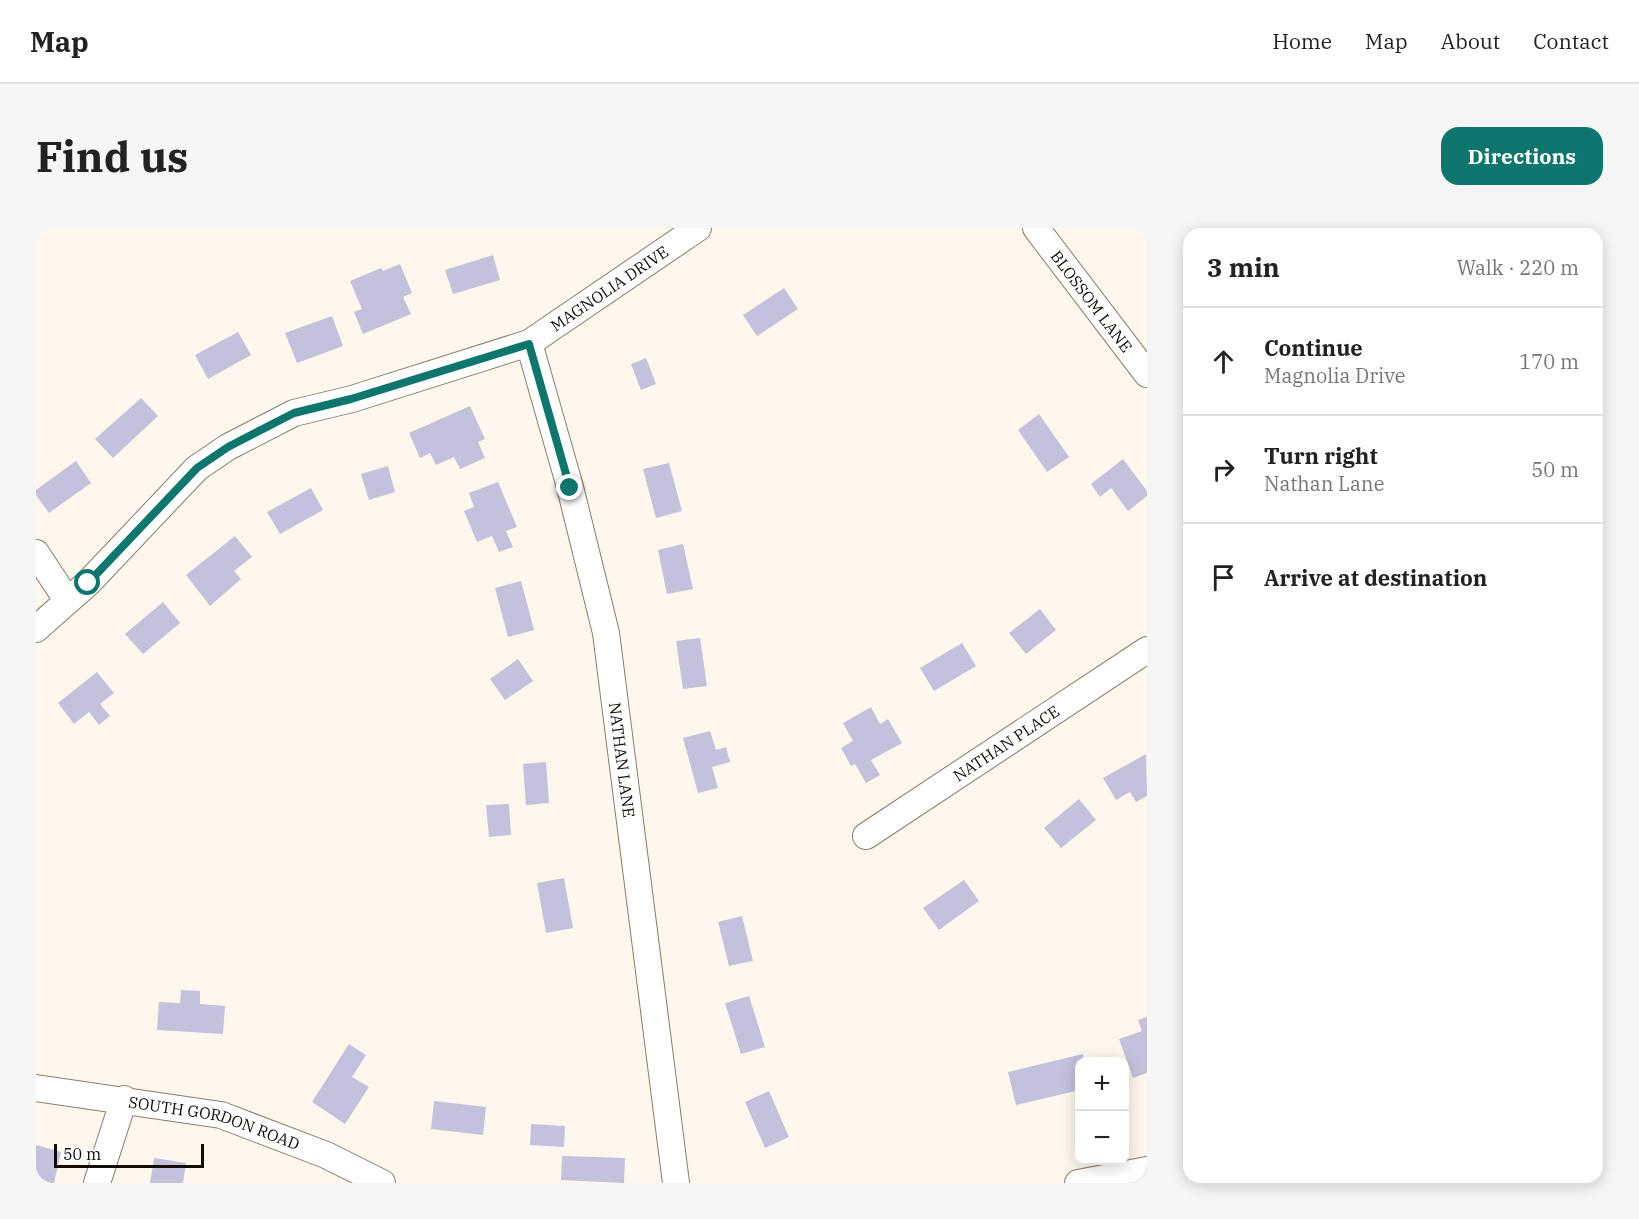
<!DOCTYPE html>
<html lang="en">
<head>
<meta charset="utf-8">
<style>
  body { margin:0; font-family:"IBM Plex Serif",serif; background:#f6f6f6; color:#222 }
  .controls { position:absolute; right:18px; bottom:18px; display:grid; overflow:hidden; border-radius:12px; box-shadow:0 3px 15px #0003 }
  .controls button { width:54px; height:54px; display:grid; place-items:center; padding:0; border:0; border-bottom:2px solid #e0e0e0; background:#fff; color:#222; font:30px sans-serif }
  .scale { position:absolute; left:18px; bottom:15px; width:150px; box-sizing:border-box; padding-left:6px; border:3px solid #130d06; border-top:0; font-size:16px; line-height:21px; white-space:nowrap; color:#130d06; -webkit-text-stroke:4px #fff; paint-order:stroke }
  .stop { position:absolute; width:18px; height:18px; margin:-14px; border:4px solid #0f766e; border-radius:50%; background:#fff }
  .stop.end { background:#0f766e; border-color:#fff; box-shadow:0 2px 6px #0008 }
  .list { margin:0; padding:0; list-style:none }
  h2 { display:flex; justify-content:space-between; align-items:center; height:78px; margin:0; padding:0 24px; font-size:26px }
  h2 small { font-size:20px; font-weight:400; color:#767676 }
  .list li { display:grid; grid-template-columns:39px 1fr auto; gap:18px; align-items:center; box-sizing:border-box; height:108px; padding:0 24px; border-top:2px solid #e0e0e0 }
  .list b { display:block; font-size:22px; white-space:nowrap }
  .list p { margin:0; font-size:20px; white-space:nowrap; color:#767676 }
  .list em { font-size:20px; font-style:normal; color:#767676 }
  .icon { flex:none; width:33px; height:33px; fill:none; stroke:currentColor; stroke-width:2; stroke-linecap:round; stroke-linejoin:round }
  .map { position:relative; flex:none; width:1111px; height:955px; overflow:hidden; border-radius:18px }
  header { display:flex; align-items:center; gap:36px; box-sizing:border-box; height:84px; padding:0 30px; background:#fff; border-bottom:2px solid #e0e0e0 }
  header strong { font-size:28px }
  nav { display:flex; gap:33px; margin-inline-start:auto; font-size:21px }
  .intro { display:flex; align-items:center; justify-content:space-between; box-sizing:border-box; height:144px; padding:0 36px }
  h1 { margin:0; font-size:42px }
  .button { padding:15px 27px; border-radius:18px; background:#0f766e; color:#fff; font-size:21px; font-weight:700 }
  main { display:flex; gap:36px; padding:0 36px }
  aside { flex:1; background:#fff; border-radius:18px; box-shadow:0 3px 15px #0003 }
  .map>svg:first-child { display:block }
</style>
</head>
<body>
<header>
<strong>Map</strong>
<nav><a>Home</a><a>Map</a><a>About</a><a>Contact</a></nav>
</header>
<div class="intro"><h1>Find us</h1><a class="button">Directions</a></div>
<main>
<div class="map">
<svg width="1111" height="955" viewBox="0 0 1111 955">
  <rect width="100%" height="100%" fill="#fef7ee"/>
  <path fill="#c3c1db" d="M457,27L464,52L417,66L409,42Z
    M364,36L376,65L367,69L375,86L327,106L318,84L326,81L314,53L345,40L347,43Z
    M748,60L762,81L721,108L707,87Z
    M296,88L307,118L261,135L249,105Z
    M202,104L215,127L172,151L159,127Z
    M610,130L620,156L605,162L595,136Z
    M105,170L122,188L77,230L59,211Z
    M434,178L449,211L442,214L449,230L424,241L418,229L400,237L394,225L384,230L373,205Z
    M1003,186L1033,229L1011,244L982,202Z
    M1087,231L1111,263V268L1092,283L1075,260L1064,269L1055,256Z
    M40,233L55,255L13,285L0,267V262Z
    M633,235L646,283L620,290L607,241Z
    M352,238L359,264L333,272L325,246Z
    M462,254L481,299L470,303L477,319L463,324L456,308L441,314L428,283L438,279L433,265Z
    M275,260L287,282L244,306L231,284Z
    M199,308L216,329L198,343L205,351L174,378L150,347Z
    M647,316L657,361L631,366L622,322Z
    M485,353L498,402L472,409L459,360Z
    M127,374L144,395L107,426L89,406Z
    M1004,381L1020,402L990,426L973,405Z
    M664,410L671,458L647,461L640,413Z
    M926,415L940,438L898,463L884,440Z
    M482,431L497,453L469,472L454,451Z
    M61,444L78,465L64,476L74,488L63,497L53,484L38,496L22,475Z
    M835,479L844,496L852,491L866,515L835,532L844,547L830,555L819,536L815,538L805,520L817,513L807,495Z
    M674,503L680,522L690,519L694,534L676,539L682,560L662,565L647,510Z
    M1110,526L1111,568L1100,574L1094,564L1080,572L1067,550Z
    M510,534L513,575L490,577L487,536Z
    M1043,571L1060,592L1025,620L1008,600Z
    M473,576L475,607L453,609L450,577Z
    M528,650L537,700L510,705L501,655Z
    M928,652L943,673L903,702L887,680Z
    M706,688L717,733L693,738L682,694Z
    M145,762L164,763V776L189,778L187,806L121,802L123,774L144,775Z
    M713,768L729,819L705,826L689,775Z
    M1111,789V845L1097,850L1083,811L1106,803L1102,792Z
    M313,816L330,827L316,849L333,859L309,896L276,874Z
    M1047,826L1048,834H1044V862L980,877L972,844Z
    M733,863L753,909L729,920L709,874Z
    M398,873L450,879L447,907L395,901Z
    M495,896L529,898L528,919L494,917Z
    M0,917L25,924L18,955H0Z
    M526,928L589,930L588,955L525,952Z
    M118,930L150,935L147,955H114Z"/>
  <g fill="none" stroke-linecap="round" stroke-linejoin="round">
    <g stroke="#8c7b67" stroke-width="28">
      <g id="minor">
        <path id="s1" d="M1000,0L1111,146"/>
        <path id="s2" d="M493,115L534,259L570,405L640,955"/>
        <path d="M0,325L31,372"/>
        <path id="s3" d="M0,401L52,355L161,240L192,219L258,185L316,171L493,115L662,0"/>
        <path id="s4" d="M830,608L1111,422"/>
        <path id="s5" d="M0,860L185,887L290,927L346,955"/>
        <path d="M61,955L88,871"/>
        <path d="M1042,955L1111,942"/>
      </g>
    </g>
    <use href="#minor" stroke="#fff" stroke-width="26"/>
  </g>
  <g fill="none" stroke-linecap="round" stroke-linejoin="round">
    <path stroke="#0f766e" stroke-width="8" d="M52,355L161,240L192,219L258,185L315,171L493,116L534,260"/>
  </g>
  <g text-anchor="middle" stroke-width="5" stroke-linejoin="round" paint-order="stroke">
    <g font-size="16" fill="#130d06" stroke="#fff">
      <text dy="6" stroke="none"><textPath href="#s3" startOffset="682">MAGNOLIA DRIVE</textPath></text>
      <text dy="6" stroke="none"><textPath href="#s1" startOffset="92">BLOSSOM LANE</textPath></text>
      <text dy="6" stroke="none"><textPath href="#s4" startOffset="168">NATHAN PLACE</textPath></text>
      <text dy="6" stroke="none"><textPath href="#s2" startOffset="428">NATHAN LANE</textPath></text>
      <text dy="6" stroke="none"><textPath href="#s5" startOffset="182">SOUTH GORDON ROAD</textPath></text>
    </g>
  </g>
</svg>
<div class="controls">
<button>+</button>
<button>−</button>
</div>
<div class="scale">50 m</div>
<div class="stop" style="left:52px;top:355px"></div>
<div class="stop end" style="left:534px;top:260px"></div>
</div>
<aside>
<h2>3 min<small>Walk · 220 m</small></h2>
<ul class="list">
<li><svg class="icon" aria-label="ahead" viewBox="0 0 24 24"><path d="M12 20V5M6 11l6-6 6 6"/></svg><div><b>Continue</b><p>Magnolia Drive</p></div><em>170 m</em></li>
<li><svg class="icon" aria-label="right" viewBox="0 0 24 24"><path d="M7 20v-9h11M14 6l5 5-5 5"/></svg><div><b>Turn right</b><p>Nathan Lane</p></div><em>50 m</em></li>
<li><svg class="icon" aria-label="arrive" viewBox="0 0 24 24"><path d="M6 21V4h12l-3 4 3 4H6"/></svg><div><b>Arrive at destination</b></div></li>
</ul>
</aside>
</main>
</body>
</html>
